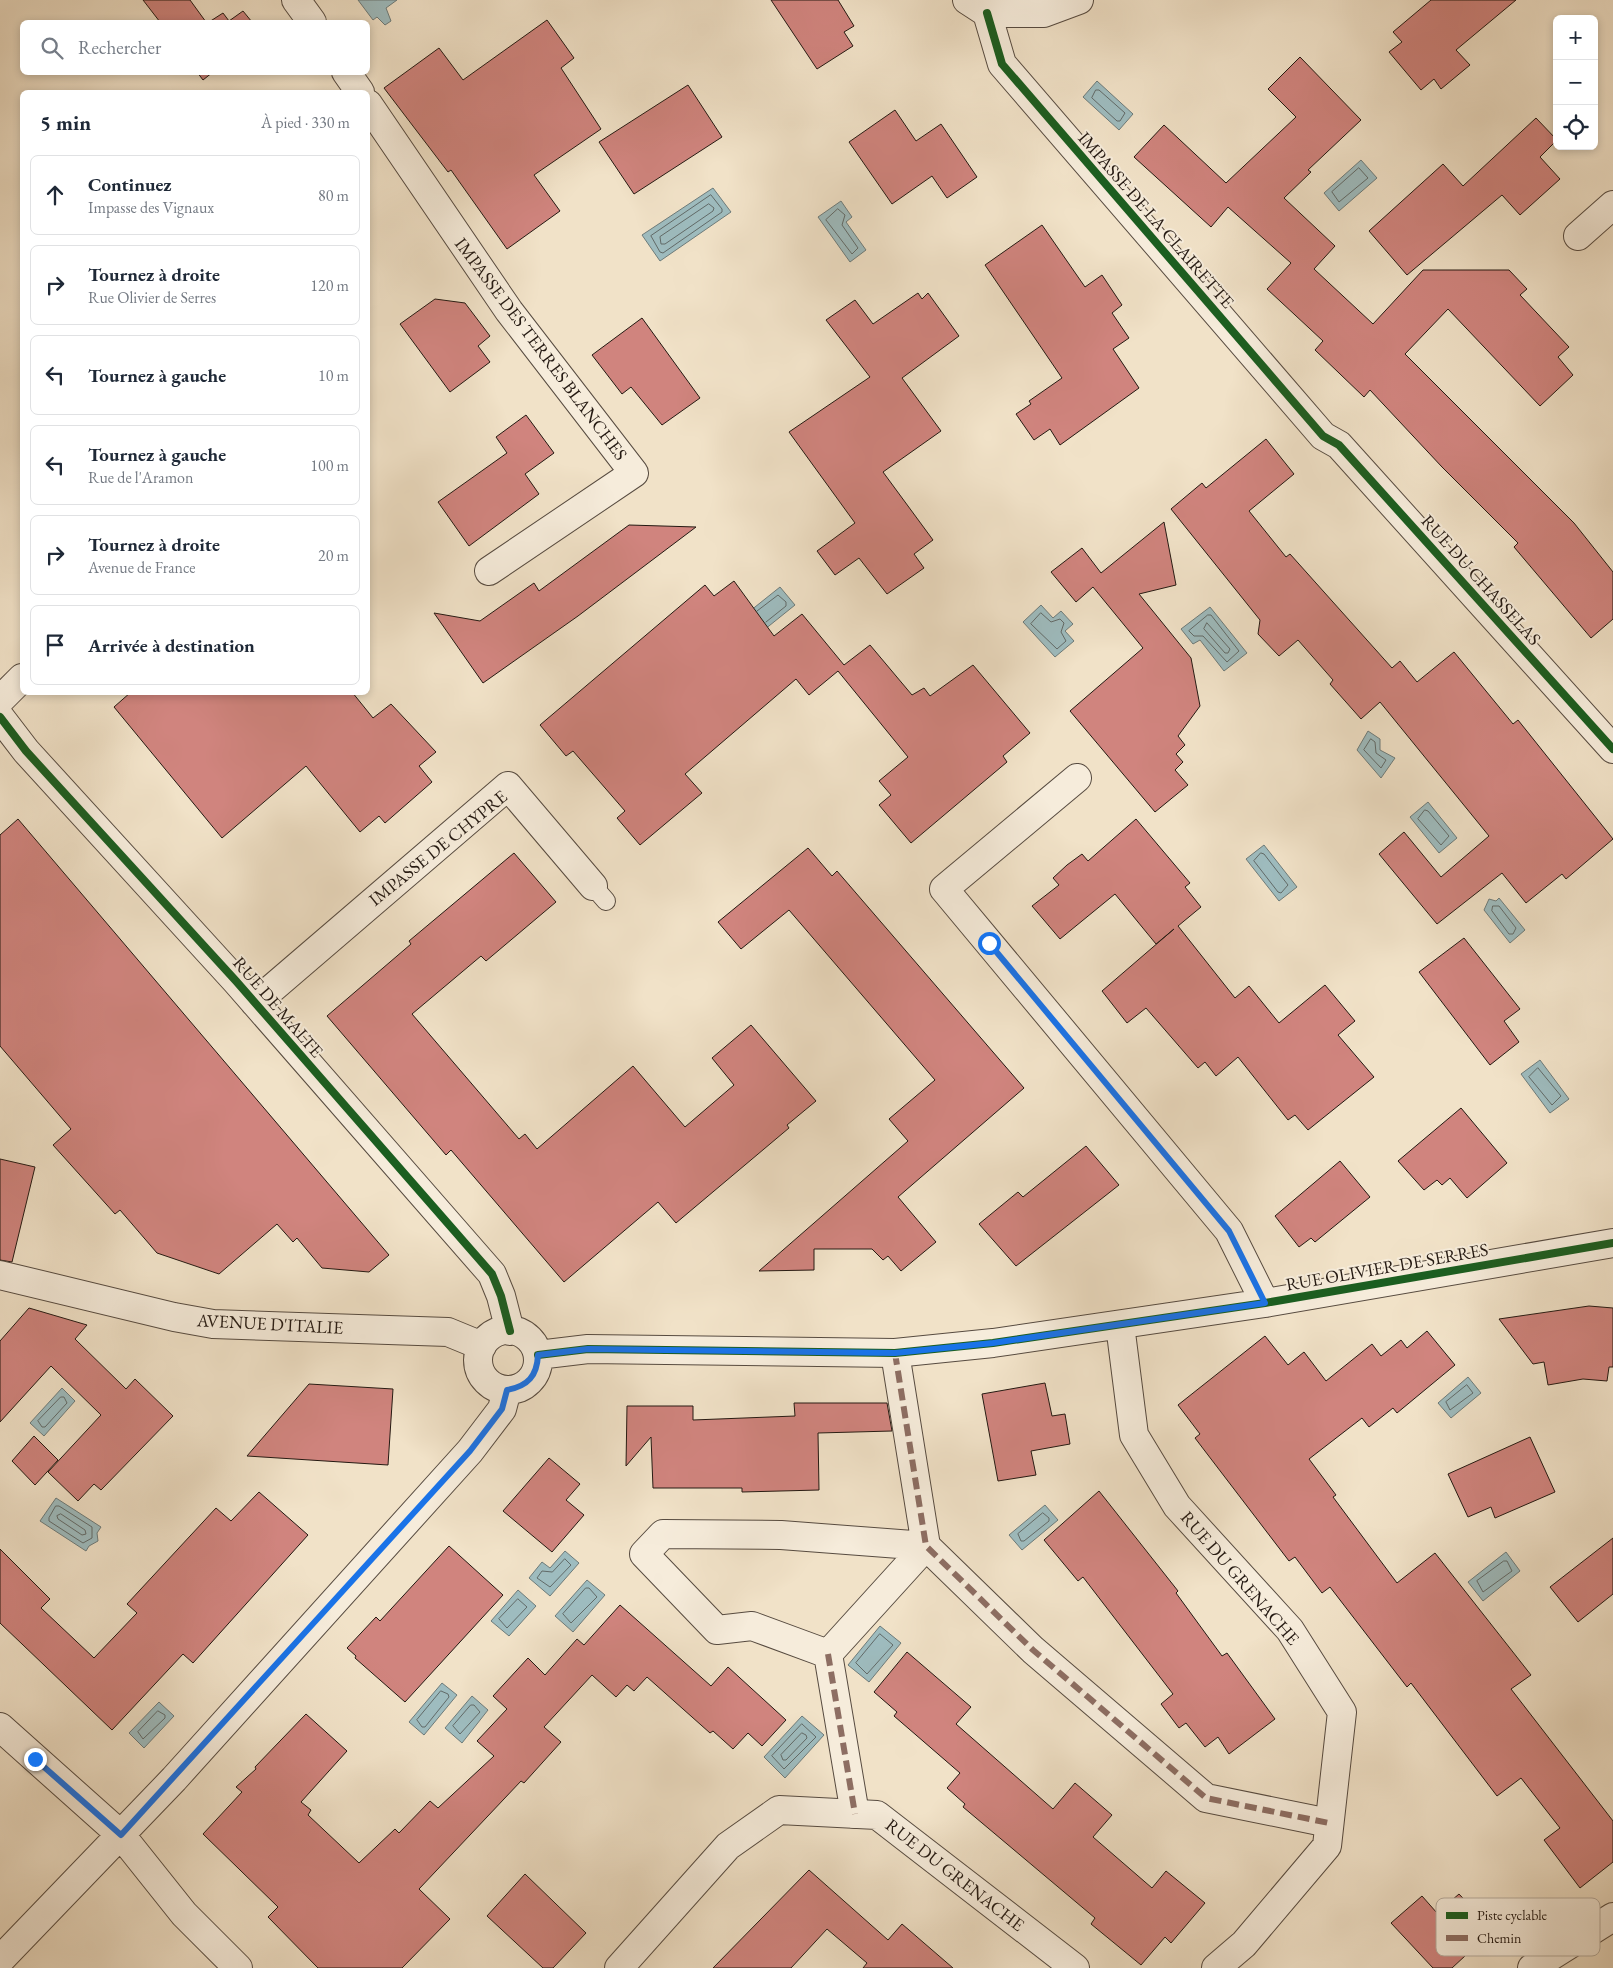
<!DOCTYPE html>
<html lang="fr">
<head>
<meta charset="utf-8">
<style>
  body { margin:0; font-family:"EB Garamond",serif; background:#f2f2f3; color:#1f2937 }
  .controls { position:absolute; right:15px; top:15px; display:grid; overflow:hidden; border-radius:8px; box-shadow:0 2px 8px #0003 }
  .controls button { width:45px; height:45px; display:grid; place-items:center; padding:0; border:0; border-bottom:1px solid #e0e1e3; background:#fff; color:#1f2937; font:25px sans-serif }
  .stop { position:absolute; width:15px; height:15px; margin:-11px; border:4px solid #1a73e8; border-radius:50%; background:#fff }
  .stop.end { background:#1a73e8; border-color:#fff; box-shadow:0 1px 5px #0008 }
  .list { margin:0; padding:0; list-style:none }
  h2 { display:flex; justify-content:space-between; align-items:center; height:65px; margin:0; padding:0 20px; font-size:21px }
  h2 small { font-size:16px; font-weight:400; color:#747a83 }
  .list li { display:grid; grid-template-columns:32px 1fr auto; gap:15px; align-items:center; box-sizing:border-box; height:80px; margin:0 10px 10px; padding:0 10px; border:1px solid #e0e1e3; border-radius:8px }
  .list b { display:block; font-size:19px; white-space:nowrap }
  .list p { margin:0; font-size:16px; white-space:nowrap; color:#747a83 }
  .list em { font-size:16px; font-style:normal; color:#747a83 }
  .icon { flex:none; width:28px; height:28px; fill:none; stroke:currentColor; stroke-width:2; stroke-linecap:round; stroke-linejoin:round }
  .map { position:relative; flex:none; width:1613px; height:1968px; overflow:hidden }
  .search { position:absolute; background:#fff; box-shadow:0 2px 8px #0003; left:20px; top:20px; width:350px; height:55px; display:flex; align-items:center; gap:12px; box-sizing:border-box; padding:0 18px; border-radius:8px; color:#747a83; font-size:19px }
  .panel { position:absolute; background:#fff; box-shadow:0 2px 8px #0003; left:20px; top:90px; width:350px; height:605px; border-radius:8px }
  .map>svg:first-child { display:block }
</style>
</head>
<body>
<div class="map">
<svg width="1613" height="1968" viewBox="0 0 1613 1968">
  <rect width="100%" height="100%" fill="#f1e2c8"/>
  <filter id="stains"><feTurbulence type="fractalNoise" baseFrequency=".004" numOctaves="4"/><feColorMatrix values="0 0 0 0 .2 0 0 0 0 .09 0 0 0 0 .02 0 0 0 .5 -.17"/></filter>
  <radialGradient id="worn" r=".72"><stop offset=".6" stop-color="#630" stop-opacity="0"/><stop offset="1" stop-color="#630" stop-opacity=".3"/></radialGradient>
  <path fill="#9ebcbf" stroke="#6d7b7a" d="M358,0H397L386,8L391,21L385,25L377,17L373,20Z
    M1097,81L1133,114L1119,130L1083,97Z
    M1361,160L1377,178L1339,211L1324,193Z
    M713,188L731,212L660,261L642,235Z
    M841,201L852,217L846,222L866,250L850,262L818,217Z
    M780,587L795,605L759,634L745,615Z
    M1041,605L1053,618L1061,611L1073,624L1065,631L1074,641L1055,657L1023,622Z
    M1210,607L1247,653L1224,671L1200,640L1193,644L1181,629Z
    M1368,731L1380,739V750L1395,758L1381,778L1357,750Z
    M1428,802L1457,838L1439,853L1410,817Z
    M1264,845L1297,887L1279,901L1246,859Z
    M1499,898L1525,930L1510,943L1484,910L1489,899L1496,901Z
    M1540,1060L1569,1099L1550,1113L1521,1074Z
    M1468,1377L1481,1393L1451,1418L1438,1403Z
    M62,1388L75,1401L44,1436L30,1423Z
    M56,1498L101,1527L97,1533L98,1541L89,1546L86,1551L40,1521Z
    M1045,1505L1058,1520L1022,1550L1009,1535Z
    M565,1551L579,1563L550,1596L529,1578L542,1562L550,1568Z
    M1506,1552L1520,1571L1483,1601L1468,1582Z
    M587,1580L605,1595L573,1632L555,1616Z
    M518,1590L536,1606L509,1636L491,1621Z
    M880,1626L901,1643L869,1682L848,1665Z
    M442,1683L457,1695L424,1735L409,1722Z
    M472,1696L488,1710L462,1743L445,1728Z
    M159,1702L174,1716L144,1748L129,1733Z
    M802,1716L824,1735L785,1778L764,1757Z"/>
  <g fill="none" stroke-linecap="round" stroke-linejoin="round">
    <path stroke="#616a68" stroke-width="1" d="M1096,90H1099L1125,113L1120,121H1117L1092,98Z
      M1359,168L1368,178L1339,202L1332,192Z
      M711,195L722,209V212L663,253L660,252L651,236Z
      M709,204L714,208L713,211L665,244H661L660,237Z
      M838,209L845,215L842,225L858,248L852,254L826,220Z
      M757,611L778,595L786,602V606L766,622
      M1041,613L1051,622L1060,619L1064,623L1061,632L1066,641L1057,649L1031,624Z
      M1208,615H1211L1239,651L1227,662L1203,636H1194L1189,631Z
      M1207,623L1230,649L1228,653H1225L1204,629Z
      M1371,739L1375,742L1376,753L1386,760L1381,768L1364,750Z
      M1425,810L1428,811L1449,836L1441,845L1418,819Z
      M1261,853L1264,854L1288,885L1281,893L1278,892L1254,861Z
      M1493,906H1499L1516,928L1513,934H1509L1492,911Z
      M1538,1068L1561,1096L1552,1105L1529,1077Z
      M1467,1385L1473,1393L1450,1410L1446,1402Z
      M61,1397H64L67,1403L45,1427H42L38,1421Z
      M56,1506H59L92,1527V1538L83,1543L49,1521V1518Z
      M1043,1513L1049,1518V1521L1024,1541H1021L1018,1534Z
      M61,1514L85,1530L86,1534L82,1535L58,1519L57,1516Z
      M565,1559L571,1565L550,1587L537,1578L542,1571L552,1572Z
      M1504,1561H1507L1512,1571L1483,1592L1477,1581Z
      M586,1588H589L597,1597L571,1623L563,1614Z
      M518,1599L527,1607L507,1628L499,1619Z
      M880,1634L893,1645L867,1674L856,1663Z
      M441,1691L448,1694L449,1697L425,1727H422L417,1720Z
      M471,1705H474L480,1712L460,1734L453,1726Z
      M158,1711L165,1715V1718L143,1739L138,1732Z
      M802,1724L816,1737L784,1769L772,1756Z
      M802,1733L806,1735L807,1738L786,1760H783L781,1755Z"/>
  </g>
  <path fill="#d0847e" stroke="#241912" d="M143,0H190L206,22H160Z
    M771,0H838L854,26L844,32L853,46L817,69Z
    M1431,0H1516L1456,50L1470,65L1441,89L1434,79L1421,90L1389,52L1402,42L1393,32Z
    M243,11L252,22H209L223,13L229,21Z
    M547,20L574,58L561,68L601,129L534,175L560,211L507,249L451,170L448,172L384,88L439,48L463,80Z
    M1300,57L1361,120L1308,170L1311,172L1284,198L1335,246L1314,269L1373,324L1423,270H1509L1527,289L1520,295L1569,347L1558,357L1573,375L1540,406L1448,309L1405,354L1574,523L1613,572V619L1591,638L1514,547L1518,543L1442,467L1370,390L1364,397L1315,350L1323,341L1267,289L1291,263L1228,207L1211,227L1134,157L1164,125L1226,183L1296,117L1268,89Z
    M197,72H213L203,80Z
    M688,85L722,137L634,194L599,142Z
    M895,110L916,141L941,124L977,177L947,198L932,176L892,204L849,142Z
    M1536,118L1557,140L1540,157L1560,179L1520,215L1502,195L1407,275L1369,231L1443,164L1463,186Z
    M1042,225L1085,287L1102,275L1122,305L1112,313L1129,338L1113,349L1139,388L1060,445L1050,429L1034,440L1016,414L1031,404L1029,401L1062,378L985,265Z
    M918,293L922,299L928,293L959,336L902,378L941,431L883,472L933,540L914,554L924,568L887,594L859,558L835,575L817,551L855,523L789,432L870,377L826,320L855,300L873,324Z
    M435,299L465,303L490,336L478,346L490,362L450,392L400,324Z
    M642,318L700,398L662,425L631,387L622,394L592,355Z
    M526,415L554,453L525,474L539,494L469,546L438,502L507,453L496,437Z
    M1266,439L1294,474L1249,511L1286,557L1290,554L1392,668L1400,661L1417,682L1454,652L1513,724L1518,720L1613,839L1566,879L1562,874L1526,903L1502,873L1437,924L1379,854L1404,832L1441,877L1489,836L1380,702L1361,719L1330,684L1333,680L1298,640L1279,656L1258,634L1260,620L1171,509L1202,483L1206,488Z
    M1164,522L1176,585L1139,594L1191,658L1200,706L1178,736L1185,745L1176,754L1183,762L1175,770L1188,785L1155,812L1070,711L1143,648L1093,587L1076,602L1051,572L1082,548L1101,573Z
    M629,525L696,527L578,616L483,683L434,613L480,621L534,583L539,591Z
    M734,581L774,636L802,614L844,665L870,645L912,695L924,688L930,696L973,665L1030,733L1003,756L1007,762L911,843L879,805L891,795L879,781L908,757L838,671L809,695L796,679L685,774L702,793L640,845L617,818L625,811L573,751L566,756L540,725L705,585L714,596Z
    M131,692H352L373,718L391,704L436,752L419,766L432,782L385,823L379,816L360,832L306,766L222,838L114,707Z
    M18,819L389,1255L369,1272L322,1268L297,1238L293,1242L277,1224L219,1274L157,1253L120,1210L115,1214L53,1145L71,1129L0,1046V835Z
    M1136,819L1190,883L1185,887L1201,907L1178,926L1235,998L1249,986L1279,1023L1325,985L1355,1021L1338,1035L1374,1077L1308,1130L1295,1115L1288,1120L1238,1057L1216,1076L1205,1062L1198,1068L1146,1008L1127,1023L1102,991L1174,929L1156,944L1115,894L1060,939L1032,906L1059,885L1053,878L1067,865L1082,854L1088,861Z
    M808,848L832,876L837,871L1024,1088L898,1197L936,1242L901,1271L888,1256L883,1260L872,1249H814V1270L759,1271L908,1141L889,1119L935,1080L789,910L741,949L718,922Z
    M514,853L556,902L486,961L481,956L412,1014L519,1139L525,1134L537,1149L633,1066L685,1127L734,1085L712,1058L751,1025L816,1101L787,1125L789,1128L676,1223L658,1202L564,1282L451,1150L446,1155L327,1016L411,944L409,941Z
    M1464,938L1520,1009L1504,1021L1519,1042L1490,1065L1419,972Z
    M1461,1108L1507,1163L1467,1198L1450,1178L1442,1185L1437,1180L1424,1190L1398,1161Z
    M1086,1146L1119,1185L1016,1266L979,1224L1018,1192L1023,1197Z
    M0,1159L35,1167L12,1262L0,1260Z
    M1340,1161L1370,1197L1315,1242L1311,1238L1299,1247L1275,1216Z
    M1589,1306L1613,1308V1367H1609L1607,1381L1583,1379L1548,1385L1544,1362L1533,1364L1499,1319Z
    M29,1308L87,1325L75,1339L126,1389L135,1379L173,1416L101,1490L94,1484L78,1501L48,1472L101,1415L51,1366L0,1422V1341Z
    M1427,1331L1455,1365L1397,1413L1393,1408L1369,1427L1362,1418L1309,1459L1336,1495L1333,1497L1397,1583L1435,1553L1531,1675L1511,1689L1613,1821V1862L1580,1888L1544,1840L1560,1828L1521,1778L1497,1796L1411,1683L1407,1687L1330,1587L1322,1593L1295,1557L1289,1561L1195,1438L1200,1434L1178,1405L1265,1336L1288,1365L1304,1352L1326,1381L1372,1344L1381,1356L1401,1340L1407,1348Z
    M1045,1383L1052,1416L1065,1414L1070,1444L1031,1451L1036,1475L998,1481L982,1394Z
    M309,1384L393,1389L388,1465L247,1456Z
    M794,1403H887L892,1431L818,1433L819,1490L742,1492V1488H653L651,1437L626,1466L627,1406H693V1420L795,1416Z
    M34,1436L58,1460L35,1485L12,1461Z
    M1530,1437L1555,1492L1495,1518L1491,1507L1468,1517L1448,1474Z
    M549,1458L580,1484L566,1500L584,1515L552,1552L503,1511Z
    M1099,1491L1178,1591L1176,1593L1222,1656L1227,1653L1275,1719L1229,1754L1218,1737L1205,1747L1186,1723L1179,1728L1161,1704L1173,1694L1083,1577L1078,1581L1044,1540Z
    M259,1492L308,1535L193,1663L183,1654L112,1730L0,1623V1549L50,1599L41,1608L94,1658L137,1613L127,1604L216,1508L231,1521Z
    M1613,1538V1594L1578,1622L1550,1587Z
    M449,1546L503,1595L405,1702L355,1658L356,1656L347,1648L376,1617L380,1621Z
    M620,1605L711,1686L728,1667L786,1720L762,1746L748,1733L733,1749L713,1731L710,1733L647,1677L634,1691L627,1685L616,1697L592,1675L544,1727L561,1742L524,1783L521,1781L419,1889L450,1919L402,1968H318L268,1917L278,1907L203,1834L242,1792L236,1787L256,1769L255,1767L306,1714L347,1751L301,1802L311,1810L308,1815L359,1863L395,1829L399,1833L430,1801L438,1808L494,1756L477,1741L507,1709L493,1696L528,1658L545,1675L577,1639L584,1645Z
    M907,1652L971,1707L956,1724L1053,1809L1075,1783L1112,1815L1093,1837L1152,1888L1166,1871L1205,1903L1171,1943L1165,1937L1141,1965L1091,1924L1095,1918L963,1807L965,1804L947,1788L960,1773L894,1716L897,1712L874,1692Z
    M809,1870L888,1940L902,1924L953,1968H863L867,1963L827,1929L791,1968H713Z
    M525,1874L586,1933L553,1968H543L487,1916Z
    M1459,1894L1493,1930L1452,1968H1433L1391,1923L1422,1896L1437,1913Z"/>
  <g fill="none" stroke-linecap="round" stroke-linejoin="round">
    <g stroke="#574b40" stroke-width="20">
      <path id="service" d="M593,886L606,901"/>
    </g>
    <g stroke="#574b40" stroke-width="30">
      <path id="pedestrian" d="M895,1353L926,1546L1033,1650L1206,1798L1329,1823
        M663,1534L781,1535L926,1546L828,1654L752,1626L717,1630L644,1554Z
        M828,1654L855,1814"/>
    </g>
    <g stroke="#574b40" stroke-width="30">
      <path id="minor" d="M296,0L312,22
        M967,0L987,13H1044L1079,0
        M987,13L1002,64L1323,436L1339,445L1613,749
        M346,72L360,92
        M368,104L509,311L634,473L489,571
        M1578,236L1613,205
        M0,700L22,678
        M0,717L26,751L236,981L492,1274L501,1296L510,1331
        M1077,778L944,889L1229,1231L1265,1303
        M255,1003L508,786L593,886
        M0,1275L174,1317L213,1324L448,1332L482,1346
        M1120,1325L1134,1435L1177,1506L1290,1630L1342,1712L1327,1846L1244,1944L1216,1968
        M478 1360a30 30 0 1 1 60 0a30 30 0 1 1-60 0Z
        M538,1355L588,1349L895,1353L993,1343L1265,1303L1613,1243
        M0,1727L121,1835L184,1914L238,1968
        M0,1960L174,1779L470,1451L502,1409L507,1390
        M619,1968L728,1846L779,1810L877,1815L1075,1968
        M1532,1968L1613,1917"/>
    </g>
    <use href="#service" stroke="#f6ecdb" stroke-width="18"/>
    <use href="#pedestrian" stroke="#f6ecdb" stroke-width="28"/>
    <use href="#minor" stroke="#f6ecdb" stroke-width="28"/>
    <path stroke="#8d6e63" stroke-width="6" stroke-dasharray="12 6" stroke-linecap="butt" d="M895,1353L926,1546L1033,1650L1206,1798L1329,1823
      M828,1654L855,1814"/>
    <g stroke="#f6ecdb" stroke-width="11">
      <path id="cycleway" d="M987,13L1002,64L1323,436L1339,445L1613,749
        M0,717L26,751L236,981L492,1274L501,1296L510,1331
        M538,1355L588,1349L895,1353L993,1343L1265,1303L1613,1243"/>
    </g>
    <use href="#cycleway" stroke="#1b5e20" stroke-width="8"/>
  </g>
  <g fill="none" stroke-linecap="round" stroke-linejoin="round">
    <path stroke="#1a73e8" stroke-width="6" d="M35,1759L121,1835L470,1451L502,1409L507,1390C528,1386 537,1376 538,1355L588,1349L895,1353L993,1343L1265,1303L1229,1231L989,943"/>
  </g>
  <g text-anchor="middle" stroke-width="4" stroke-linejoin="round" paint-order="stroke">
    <g font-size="18" fill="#241912" stroke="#f6ecdb">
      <text transform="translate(1156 220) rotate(49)" y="6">IMPASSE DE LA CLAIRETTE</text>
      <text transform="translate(541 349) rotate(53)" y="6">IMPASSE DES TERRES BLANCHES</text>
      <text transform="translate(1481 580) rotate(48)" y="6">RUE DU CHASSELAS</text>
      <text transform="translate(438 848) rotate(-39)" y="6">IMPASSE DE CHYPRE</text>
      <text transform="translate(278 1007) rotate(49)" y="6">RUE DE MALTE</text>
      <text transform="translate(1387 1267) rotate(-10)" y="6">RUE OLIVIER DE SERRES</text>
      <text transform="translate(270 1324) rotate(3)" y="6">AVENUE D'ITALIE</text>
      <text transform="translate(1240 1578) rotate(49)" y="6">RUE DU GRENACHE</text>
      <text transform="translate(955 1875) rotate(38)" y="6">RUE DU GRENACHE</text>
    </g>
  </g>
  <rect x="1436" y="1898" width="164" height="58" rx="8" fill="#f6ecdb" stroke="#b7ad9f" stroke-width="1"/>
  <rect x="1446" y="1912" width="22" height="7" fill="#1b5e20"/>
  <rect x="1446" y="1935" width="22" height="6" fill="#8d6e63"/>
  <g font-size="14" fill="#241912">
    <text x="1477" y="1920">Piste cyclable</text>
    <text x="1477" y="1943">Chemin</text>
  </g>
  <rect width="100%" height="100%" filter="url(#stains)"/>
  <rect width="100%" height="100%" fill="url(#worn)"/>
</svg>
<div class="controls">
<button>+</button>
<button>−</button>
<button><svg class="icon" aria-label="locate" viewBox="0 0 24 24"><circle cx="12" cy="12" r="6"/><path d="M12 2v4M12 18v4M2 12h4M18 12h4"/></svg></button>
</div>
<div class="stop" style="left:989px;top:943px"></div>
<div class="stop end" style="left:35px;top:1759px"></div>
<div class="search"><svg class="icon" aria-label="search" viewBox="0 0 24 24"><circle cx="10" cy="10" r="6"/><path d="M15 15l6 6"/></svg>Rechercher</div>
<section class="panel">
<h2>5 min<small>À pied · 330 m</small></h2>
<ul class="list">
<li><svg class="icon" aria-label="ahead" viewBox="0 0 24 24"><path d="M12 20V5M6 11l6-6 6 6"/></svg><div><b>Continuez</b><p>Impasse des Vignaux</p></div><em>80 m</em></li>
<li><svg class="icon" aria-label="right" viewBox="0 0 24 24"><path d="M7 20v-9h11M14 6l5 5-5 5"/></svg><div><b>Tournez à droite</b><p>Rue Olivier de Serres</p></div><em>120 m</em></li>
<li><svg class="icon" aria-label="left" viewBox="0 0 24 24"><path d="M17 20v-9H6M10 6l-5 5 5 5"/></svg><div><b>Tournez à gauche</b></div><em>10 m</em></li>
<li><svg class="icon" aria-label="left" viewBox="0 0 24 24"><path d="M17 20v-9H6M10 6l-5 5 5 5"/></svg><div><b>Tournez à gauche</b><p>Rue de l'Aramon</p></div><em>100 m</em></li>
<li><svg class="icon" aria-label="right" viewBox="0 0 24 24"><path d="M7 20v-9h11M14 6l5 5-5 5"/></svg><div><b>Tournez à droite</b><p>Avenue de France</p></div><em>20 m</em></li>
<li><svg class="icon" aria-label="arrive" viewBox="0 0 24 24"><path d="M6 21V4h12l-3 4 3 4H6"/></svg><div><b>Arrivée à destination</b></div></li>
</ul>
</section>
</div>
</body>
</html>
